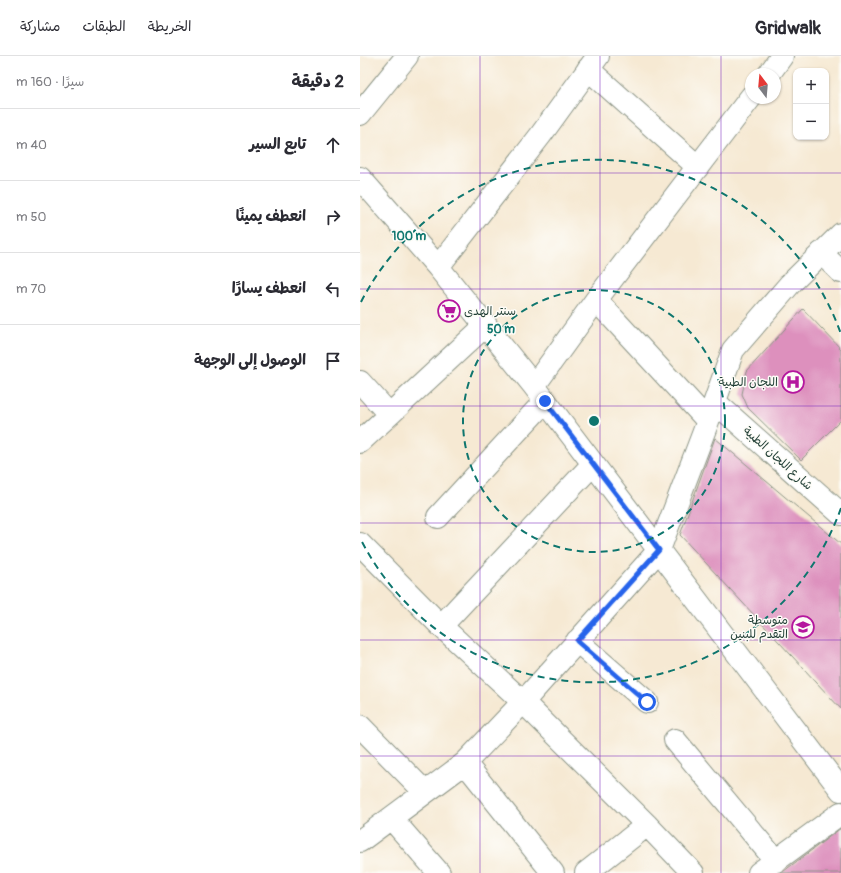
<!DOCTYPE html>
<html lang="ar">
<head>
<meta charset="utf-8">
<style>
  body { margin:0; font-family:Pangolin,"Playpen Sans Arabic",sans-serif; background:#f2f2f3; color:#2b2b33; direction:rtl }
  .controls { position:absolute; right:12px; top:12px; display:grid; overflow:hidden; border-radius:8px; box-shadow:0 1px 3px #0004 }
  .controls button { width:36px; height:36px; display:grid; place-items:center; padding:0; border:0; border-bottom:1px solid #e1e1e2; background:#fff; color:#2b2b33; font:20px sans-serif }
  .compass { position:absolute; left:385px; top:12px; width:36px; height:36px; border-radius:50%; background:#fff; box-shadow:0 1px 3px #0004; rotate:344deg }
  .stop { position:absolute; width:12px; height:12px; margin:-9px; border:3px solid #2563eb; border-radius:50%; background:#fff }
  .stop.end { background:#2563eb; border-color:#fff; box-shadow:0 1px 4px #0008 }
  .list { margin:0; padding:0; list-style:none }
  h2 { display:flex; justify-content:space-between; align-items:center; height:52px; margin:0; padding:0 16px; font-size:17px }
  h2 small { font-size:13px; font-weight:400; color:#7c7c81 }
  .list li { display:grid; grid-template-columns:26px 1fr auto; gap:12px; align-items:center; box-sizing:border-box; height:72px; padding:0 16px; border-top:1px solid #e1e1e2 }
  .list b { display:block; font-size:15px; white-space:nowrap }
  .list em { font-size:13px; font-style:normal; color:#7c7c81 }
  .icon { flex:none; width:22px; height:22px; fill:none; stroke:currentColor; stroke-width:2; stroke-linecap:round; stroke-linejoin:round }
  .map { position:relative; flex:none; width:481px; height:817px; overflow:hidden; direction:ltr }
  header { display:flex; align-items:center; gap:24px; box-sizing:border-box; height:56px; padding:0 20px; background:#fff; border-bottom:1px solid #e1e1e2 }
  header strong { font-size:19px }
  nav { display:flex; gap:22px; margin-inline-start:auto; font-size:14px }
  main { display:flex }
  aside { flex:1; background:#fff }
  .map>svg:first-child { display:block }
</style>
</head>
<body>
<header>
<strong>Gridwalk</strong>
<nav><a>الخريطة</a><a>الطبقات</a><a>مشاركة</a></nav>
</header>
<main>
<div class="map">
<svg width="481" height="817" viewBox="0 0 481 817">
  <rect width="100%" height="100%" fill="#fdfcf7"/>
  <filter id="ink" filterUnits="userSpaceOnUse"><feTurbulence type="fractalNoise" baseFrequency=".025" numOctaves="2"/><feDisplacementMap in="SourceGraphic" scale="8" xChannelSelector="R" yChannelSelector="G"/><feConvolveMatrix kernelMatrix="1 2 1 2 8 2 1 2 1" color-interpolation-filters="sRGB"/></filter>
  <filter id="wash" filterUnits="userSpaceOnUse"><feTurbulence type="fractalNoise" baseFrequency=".012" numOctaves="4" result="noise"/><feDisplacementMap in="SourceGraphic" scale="16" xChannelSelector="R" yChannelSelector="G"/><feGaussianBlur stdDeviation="0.9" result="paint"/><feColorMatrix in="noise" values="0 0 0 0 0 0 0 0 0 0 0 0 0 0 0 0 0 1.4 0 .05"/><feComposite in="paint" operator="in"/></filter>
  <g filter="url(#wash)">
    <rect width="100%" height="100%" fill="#f6e9d3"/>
    <g id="blocks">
      <path fill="#dd90bd" d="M443,253L481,293V364L441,404L388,352L382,338L387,315Z
        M355,382L481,488V653L320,479Z
        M481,772V817H420L424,815Z"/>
    </g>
  </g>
  <g filter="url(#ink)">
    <use href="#blocks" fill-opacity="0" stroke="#8a9384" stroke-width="1"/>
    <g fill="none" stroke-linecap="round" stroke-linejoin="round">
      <g stroke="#8a9384" stroke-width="24">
        <path id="minor" d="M228,13L338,111
          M409,18L422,0
          M0,58L47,0
          M0,122L78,211L174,330L481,734
          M461,197L481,216
          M78,211L180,80L238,0
          M236,244L348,365
          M0,326L29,358
          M174,330L236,244L391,41
          M355,346L481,458
          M0,386L126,269
          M78,461L185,345
          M0,488L81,570L163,646L287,769L333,817
          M81,570L233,408
          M217,585L287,646
          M0,670L65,736
          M315,684L416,805
          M105,707L193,817
          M31,762L79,817
          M0,785L105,707L163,646L299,494L348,365L373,294L430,228L481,178
          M226,817L287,769
          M399,817L481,757"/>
      </g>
      <use href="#minor" stroke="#fff" stroke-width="22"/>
    </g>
  </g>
  <g fill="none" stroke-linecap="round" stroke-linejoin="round" filter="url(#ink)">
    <path stroke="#2563eb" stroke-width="5" d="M185,345L299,494L217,585L287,646"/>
  </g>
  <path fill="none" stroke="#7b2cbf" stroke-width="1" stroke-opacity="0.55" d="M120,0V817M240,0V817M361,0V817M0,117H481M0,233H481M0,350H481M0,467H481M0,584H481M0,700H481"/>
  <g fill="none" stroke="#0f766e" stroke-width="2" stroke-dasharray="7 5">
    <circle cx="234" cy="365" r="131"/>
    <path d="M481 452A262 262 0 0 1 1 484M1 246A262 262 0 0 1 481 278"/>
  </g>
  <defs>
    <g id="supermarket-ring" transform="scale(1.15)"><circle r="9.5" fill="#fdfcf7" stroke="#b5179e" stroke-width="1.5"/><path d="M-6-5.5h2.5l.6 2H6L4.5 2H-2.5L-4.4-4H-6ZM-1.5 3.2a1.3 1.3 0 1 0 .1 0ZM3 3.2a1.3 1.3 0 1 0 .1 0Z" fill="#b5179e"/></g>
    <g id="hospital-ring" transform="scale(1.15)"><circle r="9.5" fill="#fdfcf7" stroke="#b5179e" stroke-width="1.5"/><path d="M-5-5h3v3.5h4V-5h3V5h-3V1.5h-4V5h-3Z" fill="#b5179e"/></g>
    <g id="school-ring" transform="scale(1.15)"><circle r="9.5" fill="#fdfcf7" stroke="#b5179e" stroke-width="1.5"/><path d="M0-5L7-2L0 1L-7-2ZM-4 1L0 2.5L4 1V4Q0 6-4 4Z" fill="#b5179e"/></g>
  </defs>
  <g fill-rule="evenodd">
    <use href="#supermarket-ring" x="89" y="255"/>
    <use href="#hospital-ring" x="433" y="326"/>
    <use href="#school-ring" x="443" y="571"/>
  </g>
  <g text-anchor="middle" stroke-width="3" stroke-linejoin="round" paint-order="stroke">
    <g font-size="12" fill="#1f3d34" stroke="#fdfcf7" text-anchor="end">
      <text x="104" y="259" text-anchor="start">سنتر الهدى</text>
      <text x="418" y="330">اللجان الطبية</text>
      <text x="428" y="568">متوسطة<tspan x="428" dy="14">التقدم للبنين</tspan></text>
    </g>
    <g font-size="12" fill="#1f3d34" stroke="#fdfcf7">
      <text transform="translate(418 402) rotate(42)" y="4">شارع اللجان الطبية</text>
    </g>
  </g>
  <circle cx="234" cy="365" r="6" fill="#0f766e" stroke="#fdfcf7" stroke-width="2"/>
  <g font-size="12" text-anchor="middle" font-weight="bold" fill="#0f766e" stroke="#fdfcf7" stroke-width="3" stroke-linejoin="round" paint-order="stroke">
    <text x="49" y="184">100 m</text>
    <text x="141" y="277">50 m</text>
  </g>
</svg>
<div class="controls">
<button>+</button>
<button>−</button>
</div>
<svg class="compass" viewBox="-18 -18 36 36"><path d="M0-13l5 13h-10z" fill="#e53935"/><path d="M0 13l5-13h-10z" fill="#7c7c81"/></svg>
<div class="stop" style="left:287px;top:646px"></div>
<div class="stop end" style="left:185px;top:345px"></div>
</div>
<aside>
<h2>2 دقيقة<small>سيرًا · 160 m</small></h2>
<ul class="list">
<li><svg class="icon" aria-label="ahead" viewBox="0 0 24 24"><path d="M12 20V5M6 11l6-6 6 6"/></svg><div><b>تابع السير</b></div><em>40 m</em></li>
<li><svg class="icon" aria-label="right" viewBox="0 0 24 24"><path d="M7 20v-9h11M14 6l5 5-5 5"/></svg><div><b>انعطف يمينًا</b></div><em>50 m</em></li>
<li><svg class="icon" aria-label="left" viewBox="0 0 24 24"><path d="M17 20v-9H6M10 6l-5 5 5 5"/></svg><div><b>انعطف يسارًا</b></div><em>70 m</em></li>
<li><svg class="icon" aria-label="arrive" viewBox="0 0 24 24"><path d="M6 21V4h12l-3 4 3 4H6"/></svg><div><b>الوصول إلى الوجهة</b></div></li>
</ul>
</aside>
</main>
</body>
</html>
